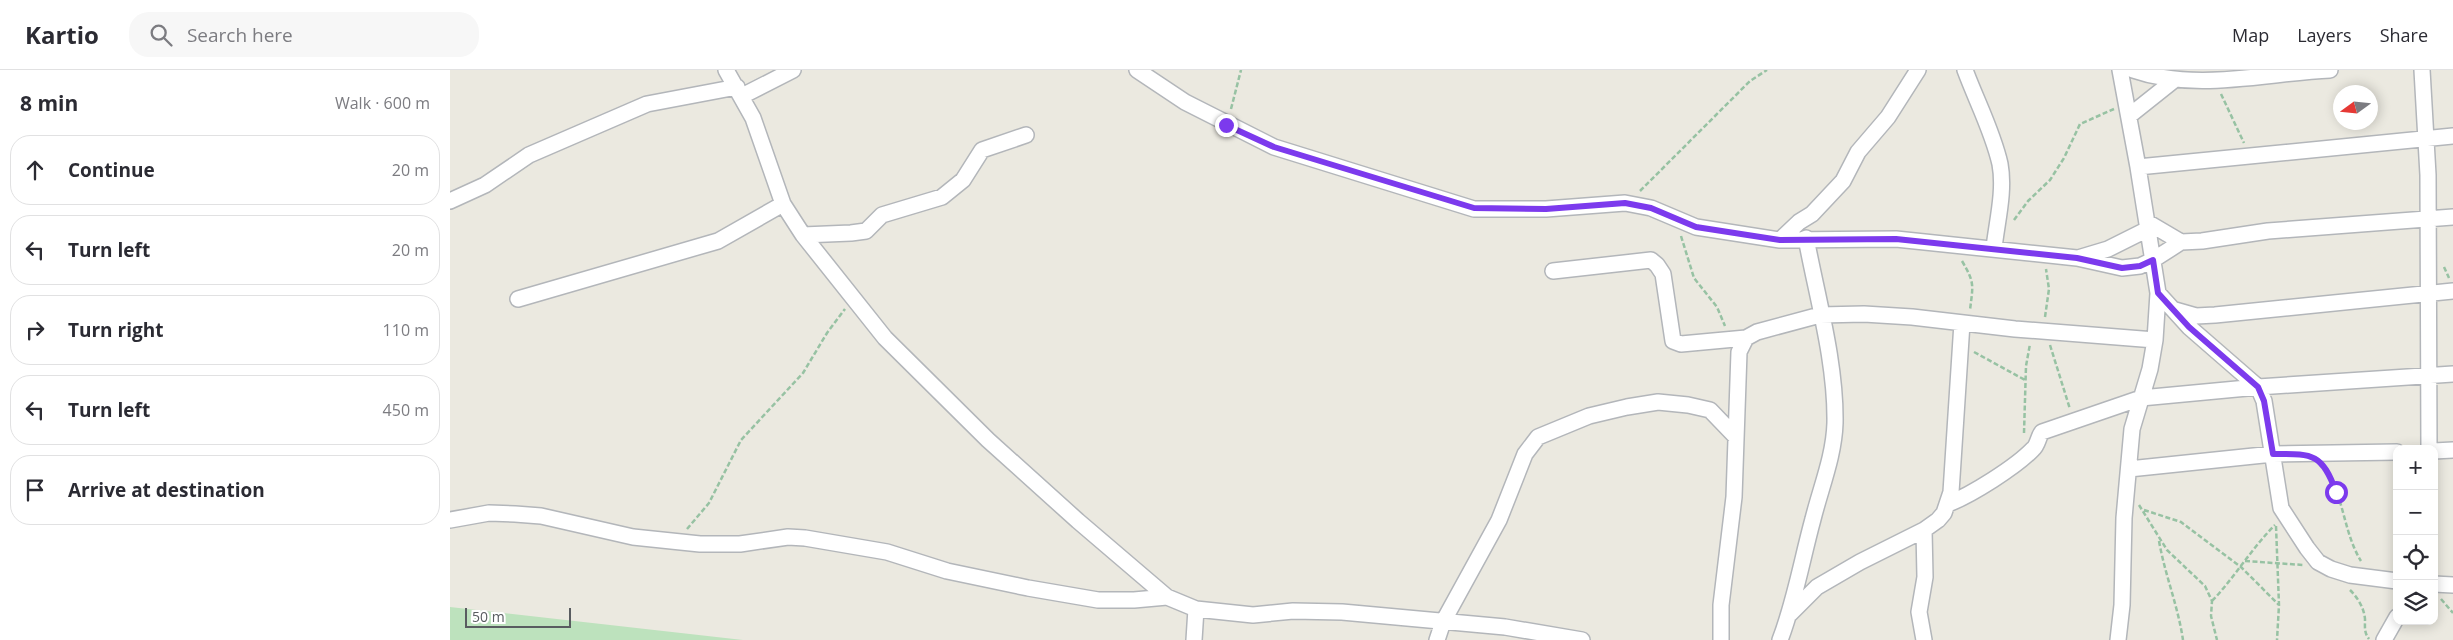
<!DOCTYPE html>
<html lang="en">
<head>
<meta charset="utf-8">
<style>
  body { margin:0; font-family:"Open Sans",sans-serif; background:#f7f7f7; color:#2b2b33 }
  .controls { position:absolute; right:15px; bottom:15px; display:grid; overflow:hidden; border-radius:10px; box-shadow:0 2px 12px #0003 }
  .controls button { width:45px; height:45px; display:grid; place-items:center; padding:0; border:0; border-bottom:1px solid #e1e1e2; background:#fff; color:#2b2b33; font:25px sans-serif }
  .compass { position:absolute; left:1883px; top:15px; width:45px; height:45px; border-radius:50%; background:#fff; box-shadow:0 2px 12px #0003; rotate:255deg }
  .scale { position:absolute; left:15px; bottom:12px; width:106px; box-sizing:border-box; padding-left:5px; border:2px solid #595c60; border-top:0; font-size:14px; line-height:18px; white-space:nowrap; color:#595c60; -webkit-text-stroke:4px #fff; paint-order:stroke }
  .stop { position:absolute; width:15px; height:15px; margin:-11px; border:4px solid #7c3aed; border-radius:50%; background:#fff }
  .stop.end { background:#7c3aed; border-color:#fff; box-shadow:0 1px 5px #0008 }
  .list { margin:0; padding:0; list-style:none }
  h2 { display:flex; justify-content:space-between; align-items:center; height:65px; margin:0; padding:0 20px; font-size:21px }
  h2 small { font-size:16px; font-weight:400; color:#7c7c81 }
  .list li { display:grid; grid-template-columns:32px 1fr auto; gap:15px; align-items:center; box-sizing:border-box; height:70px; margin:0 10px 10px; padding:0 10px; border:1px solid #e1e1e2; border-radius:20px }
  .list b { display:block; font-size:19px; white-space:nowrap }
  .list em { font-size:16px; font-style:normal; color:#7c7c81 }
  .icon { flex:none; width:28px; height:28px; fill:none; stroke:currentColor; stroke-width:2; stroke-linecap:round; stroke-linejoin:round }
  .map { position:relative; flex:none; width:2003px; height:570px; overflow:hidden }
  header { display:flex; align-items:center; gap:30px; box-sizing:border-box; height:70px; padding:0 25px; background:#fff; border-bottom:1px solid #e1e1e2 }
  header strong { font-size:24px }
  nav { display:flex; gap:28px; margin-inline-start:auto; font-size:18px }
  .search { width:350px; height:45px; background:#f7f7f7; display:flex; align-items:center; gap:12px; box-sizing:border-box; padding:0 18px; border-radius:20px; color:#7c7c81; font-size:19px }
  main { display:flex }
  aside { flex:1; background:#fff }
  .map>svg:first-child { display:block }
</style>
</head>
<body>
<header>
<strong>Kartio</strong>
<div class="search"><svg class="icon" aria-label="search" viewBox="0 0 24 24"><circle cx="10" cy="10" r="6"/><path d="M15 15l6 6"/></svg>Search here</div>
<nav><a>Map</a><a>Layers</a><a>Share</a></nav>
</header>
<main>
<aside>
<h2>8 min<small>Walk · 600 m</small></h2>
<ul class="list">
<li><svg class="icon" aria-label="ahead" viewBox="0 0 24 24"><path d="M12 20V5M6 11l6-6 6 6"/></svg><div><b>Continue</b></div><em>20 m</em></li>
<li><svg class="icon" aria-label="left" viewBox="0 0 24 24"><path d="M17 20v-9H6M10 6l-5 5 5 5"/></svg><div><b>Turn left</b></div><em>20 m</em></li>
<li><svg class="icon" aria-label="right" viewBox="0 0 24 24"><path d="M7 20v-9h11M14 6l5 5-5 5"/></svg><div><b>Turn right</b></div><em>110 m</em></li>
<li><svg class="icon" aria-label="left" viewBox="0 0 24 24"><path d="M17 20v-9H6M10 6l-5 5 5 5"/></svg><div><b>Turn left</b></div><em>450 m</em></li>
<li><svg class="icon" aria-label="arrive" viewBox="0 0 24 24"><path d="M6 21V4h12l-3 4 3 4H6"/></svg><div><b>Arrive at destination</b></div></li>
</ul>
</aside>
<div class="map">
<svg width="2003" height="570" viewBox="0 0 2003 570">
  <rect width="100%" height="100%" fill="#ebe9e0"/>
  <path fill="#bde2bd" d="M0,537L293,570H0Z"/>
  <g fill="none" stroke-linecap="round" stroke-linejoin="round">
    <g stroke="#b3b6ba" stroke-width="18">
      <path id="street" d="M276,0L303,48L333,134L353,165L435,268L538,370L628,451L717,527L746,539L803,545L843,541L892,542L1055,557L1132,570
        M687,0L735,32L824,77L1024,139H1096L1175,133L1201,138L1246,157L1330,170L1446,169L1627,188L1672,198L1690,196L1703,190L1731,172L1752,171L1818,161L2003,147
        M1515,0C1526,30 1543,62 1550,94C1555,121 1547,151 1544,178
        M1683,0C1746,22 1815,3 1880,0
        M1972,0L1978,105L1979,379
        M292,26L343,0
        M1679,46L1723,11
        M1688,97L2003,66
        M0,131L35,115L79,85L197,34L287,17
        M1697,152L1731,172
        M353,165L401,163L416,161L432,145L492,127L513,110L532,80L576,65
        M1330,170L1349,152L1362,144L1393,111L1408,82L1438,47L1468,0
        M1628,188L1658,179L1698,159
        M1103,201L1201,190L1207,195L1213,204L1223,271L1231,274L1296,268
        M1708,223L1739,257L1808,317L1814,331L1831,438L1857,478L1868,492L1881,499L1900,505L1947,511
        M68,229L268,171L333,134
        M1725,240L1746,246L1765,245L2003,221
        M1984,381L2003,380
        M1679,399L1823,384L1947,382
        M1498,434C1521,425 1566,397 1583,379C1588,375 1588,367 1592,362L1691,328L1808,317L2003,304
        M0,450L39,443L65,444L91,446L183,467L250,474H290L338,467L355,468L437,482L497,501L578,518L648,530H684L717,527
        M1984,514L2003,515
        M1340,544L1367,517L1410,492L1474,460L1488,450L1494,443L1501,422L1512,253
        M744,570L746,539
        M987,570L993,552L1049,450L1075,384L1088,367L1139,346L1177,337L1208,332L1238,335L1260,340L1286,367
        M1271,570V535L1284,427L1289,282L1296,268L1307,262L1370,245L1414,244L1462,247L1565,259L1705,270
        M1330,570C1345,531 1352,489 1363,449C1371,417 1384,386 1385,353C1386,292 1367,227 1356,168
        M1474,570L1469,542L1475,507L1474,460
        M1668,570L1672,535L1674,448L1682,359L1700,299L1705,270L1708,223L1688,97L1670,0
        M1934,570L1947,547"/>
    </g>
    <path stroke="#97c2a3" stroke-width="2.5" stroke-dasharray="5 2.5" stroke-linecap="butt" d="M1771,24L1794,73
      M781,39L791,0
      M1190,121L1300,11L1317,0
      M1564,150L1578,131L1600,110L1614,88L1630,54L1664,39
      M1231,166L1244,208L1267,237L1275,256
      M1512,191C1525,213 1523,215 1520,240
      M1994,197L1999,208
      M1595,247L1599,219L1596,199
      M1600,275L1620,339
      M1524,282L1575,310
      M1574,363L1576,296L1580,274
      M1874,397C1894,424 1893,462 1911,491
      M1689,435L1717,480L1755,516L1762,531L1761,546L1767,570
      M1694,440L1731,452L1791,497L1829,535
      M1826,456L1829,535L1827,570
      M237,459L259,433L291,370L353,303L377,263L395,239
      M1709,471C1715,505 1728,536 1733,570
      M1795,491L1853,495
      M1900,520C1908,528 1914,538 1915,549C1915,558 1914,562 1919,569
      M1991,529L2003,543
      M1762,531C1785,507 1801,479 1825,455"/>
    <use href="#street" stroke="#fff" stroke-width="15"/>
  </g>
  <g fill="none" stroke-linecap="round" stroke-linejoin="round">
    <path stroke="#7c3aed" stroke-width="6" d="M776,55L824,77L1024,138L1096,139L1175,133L1201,138L1246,157L1330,170L1446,169L1627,188L1672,198L1690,196L1703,190L1708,223L1739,257L1808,317L1814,331L1823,384C1861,384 1872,382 1886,422"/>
  </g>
</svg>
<div class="controls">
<button>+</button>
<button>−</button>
<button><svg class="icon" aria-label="locate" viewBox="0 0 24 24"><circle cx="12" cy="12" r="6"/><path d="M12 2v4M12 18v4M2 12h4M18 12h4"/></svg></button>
<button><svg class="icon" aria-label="layers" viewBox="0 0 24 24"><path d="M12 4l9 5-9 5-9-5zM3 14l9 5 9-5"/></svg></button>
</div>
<svg class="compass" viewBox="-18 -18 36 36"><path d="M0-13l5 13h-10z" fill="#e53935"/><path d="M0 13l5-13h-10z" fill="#7c7c81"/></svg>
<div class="scale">50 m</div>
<div class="stop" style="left:1886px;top:422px"></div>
<div class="stop end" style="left:776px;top:55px"></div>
</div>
</main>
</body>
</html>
